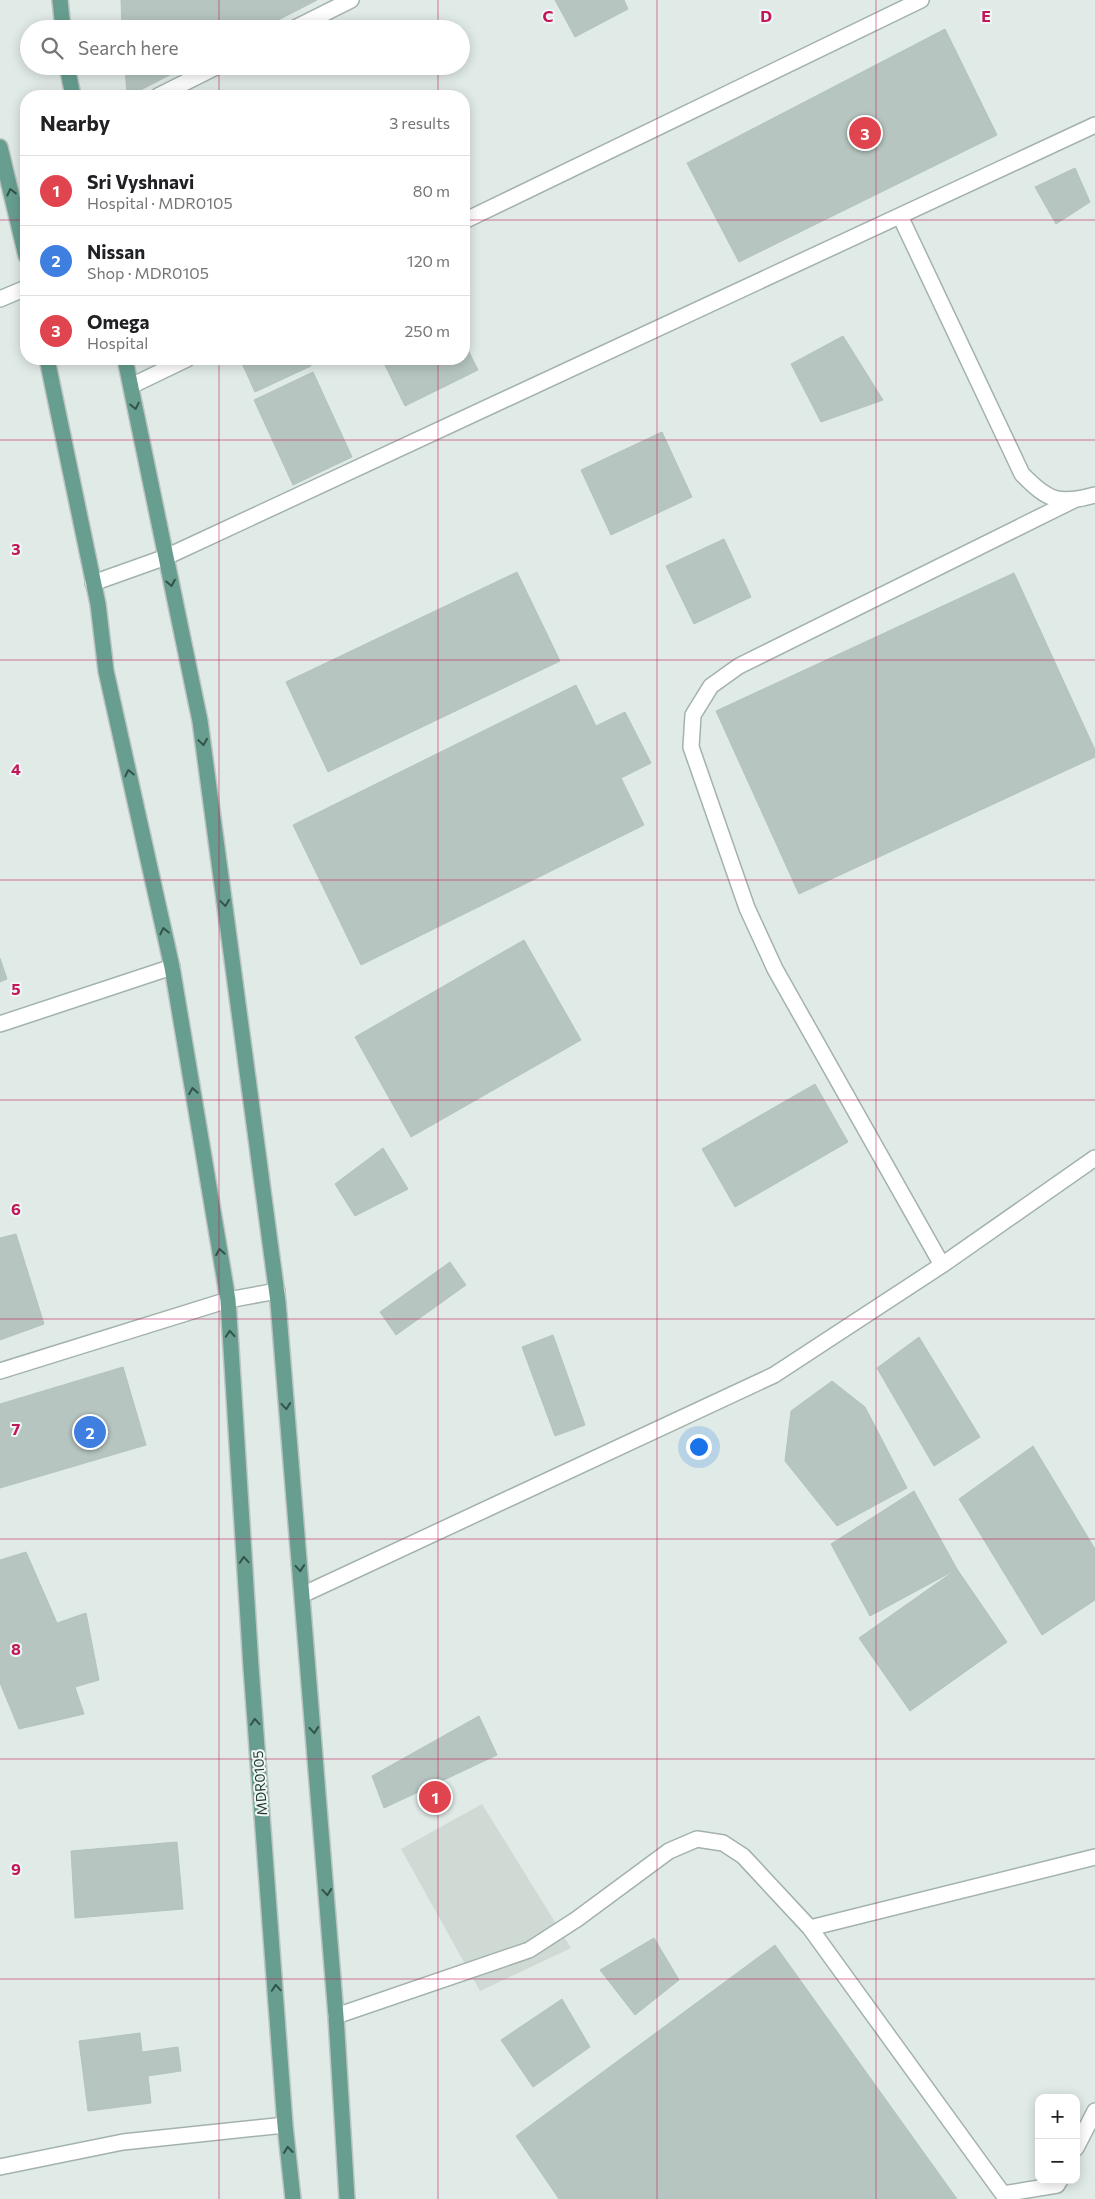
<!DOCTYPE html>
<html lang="en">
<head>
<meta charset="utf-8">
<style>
  body { margin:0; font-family:Commissioner,sans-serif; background:#f6f6f6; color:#202124 }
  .controls { position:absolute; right:15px; bottom:15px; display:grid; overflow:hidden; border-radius:10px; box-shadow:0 2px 12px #0003 }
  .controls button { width:45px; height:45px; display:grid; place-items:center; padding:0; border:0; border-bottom:1px solid #e0e0e0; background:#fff; color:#202124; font:25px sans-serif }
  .you { position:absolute; left:698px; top:1446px; width:18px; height:18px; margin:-12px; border:4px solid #fff; border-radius:50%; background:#1a73e8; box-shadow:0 0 0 8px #1a73e833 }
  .badge { display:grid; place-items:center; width:32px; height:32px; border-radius:50%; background:#7b4d3e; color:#fff; font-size:16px; font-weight:700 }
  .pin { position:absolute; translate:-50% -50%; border:2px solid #fff; box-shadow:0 1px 5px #0006 }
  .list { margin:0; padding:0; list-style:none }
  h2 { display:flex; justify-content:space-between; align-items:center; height:65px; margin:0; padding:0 20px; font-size:21px }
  h2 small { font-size:16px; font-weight:400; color:#757577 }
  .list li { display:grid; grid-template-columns:32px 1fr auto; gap:15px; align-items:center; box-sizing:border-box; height:70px; padding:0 20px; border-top:1px solid #e0e0e0 }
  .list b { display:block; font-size:19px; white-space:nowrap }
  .list p { margin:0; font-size:16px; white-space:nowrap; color:#757577 }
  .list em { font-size:16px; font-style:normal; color:#757577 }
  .icon { flex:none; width:28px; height:28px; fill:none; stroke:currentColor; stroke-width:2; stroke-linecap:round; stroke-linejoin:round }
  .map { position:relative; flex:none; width:1095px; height:2199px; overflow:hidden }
  .search { position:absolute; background:#fff; box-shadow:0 2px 12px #0003; left:20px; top:20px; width:450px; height:55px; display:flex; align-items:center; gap:12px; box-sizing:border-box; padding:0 18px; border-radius:28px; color:#757577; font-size:19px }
  .panel { position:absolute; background:#fff; box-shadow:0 2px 12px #0003; left:20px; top:90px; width:450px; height:275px; border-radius:20px }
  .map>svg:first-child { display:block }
</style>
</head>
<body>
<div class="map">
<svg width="1095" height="2199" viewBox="0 0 1095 2199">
  <rect width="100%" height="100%" fill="#e0eae6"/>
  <path fill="#cfdad5" d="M482,1804L571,1948L480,1991L401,1849Z"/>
  <path fill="#b6c5bf" stroke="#b3c3bd" d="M121,0H317L261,29H122Z
    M555,0H624L628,9L575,37Z
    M945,29L997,135L739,262L687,163Z
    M125,66H187L129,96H127Z
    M1075,168L1090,202L1056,224L1035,187Z
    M843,336L883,400L821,422L791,364Z
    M464,342L478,370L405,406L382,359H464Z
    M240,359H307L311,366L255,392Z
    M313,372L352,457L293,485L254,400Z
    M662,432L692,497L611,535L581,470Z
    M724,539L751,597L694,624L666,566Z
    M517,572L560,661L328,772L286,682Z
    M1014,573L1095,750V757L799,894L716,711Z
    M576,685L596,726L625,712L651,763L621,778L644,825L361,965L293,825Z
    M524,940L581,1040L411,1137L355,1037Z
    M0,958L7,979L0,982Z
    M815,1084L848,1142L735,1207L702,1149Z
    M383,1148L408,1189L355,1216L335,1184Z
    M16,1234L44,1324L0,1340V1238Z
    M450,1262L466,1285L396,1335L380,1312Z
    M553,1335L585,1425L555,1436L522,1347Z
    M919,1337L980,1437L934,1466L877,1368Z
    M123,1367L146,1445L0,1488V1404Z
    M832,1381L865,1407L907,1488L837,1526L785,1461L791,1411Z
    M1033,1446L1095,1549V1600L1042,1635L959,1499Z
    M914,1491L957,1569L870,1616L831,1544Z
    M26,1552L57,1623L86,1613L99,1680L75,1687L84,1714L19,1729L0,1683V1560Z
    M957,1569L1007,1642L910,1711L859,1638Z
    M479,1716L497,1755L384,1808L372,1776Z
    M177,1842L183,1909L75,1918L71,1851Z
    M654,1938L679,1980L635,2015L600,1970Z
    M775,1945L957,2199H559L516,2136Z
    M562,1999L590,2047L533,2087L501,2040Z
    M140,2033L142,2052L178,2047L181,2071L148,2076L151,2103L88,2111L79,2041Z"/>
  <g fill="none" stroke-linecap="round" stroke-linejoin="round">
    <g stroke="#a3b2ad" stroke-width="18">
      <path id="minor" d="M293,29L351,0
        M158,96L218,66
        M900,216L1022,474C1048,501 1059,505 1095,495
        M464,221L921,0
        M0,299L26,288
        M131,386L187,359
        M93,583L166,557L1095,125
        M0,1024L172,967
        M942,1265L775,969L747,908L691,747L693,715L711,686L739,666L1074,500
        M0,1371L228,1300L277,1291
        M302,1595L774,1375L942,1265L1095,1158
        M810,1928L1095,1857
        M336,2016L529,1950L577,1919L669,1851L697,1839L723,1843L743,1856L810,1928L1003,2194L1057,2185L1060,2180
        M1076,2148L1095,2111
        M0,2167L123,2142L285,2125"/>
    </g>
    <g stroke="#bdc4c2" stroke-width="18">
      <path id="major" d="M60,0L63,29
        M67,66L73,96
        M0,147L26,256
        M47,359L98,604L106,671L172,967L228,1300L251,1667L285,2125L293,2199
        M125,359L200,721L278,1302L336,2016L347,2199"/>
    </g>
    <use href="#minor" stroke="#fff" stroke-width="15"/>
    <use href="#major" stroke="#679e90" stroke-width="15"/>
  </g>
  <defs><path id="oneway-chevron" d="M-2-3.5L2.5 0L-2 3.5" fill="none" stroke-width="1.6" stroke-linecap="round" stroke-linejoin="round" transform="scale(1.25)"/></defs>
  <g stroke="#33534a">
    <use href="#oneway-chevron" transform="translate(11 192) rotate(-104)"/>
    <use href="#oneway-chevron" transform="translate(135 406) rotate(78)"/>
    <use href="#oneway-chevron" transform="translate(171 583) rotate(79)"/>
    <use href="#oneway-chevron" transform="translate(203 742) rotate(82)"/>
    <use href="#oneway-chevron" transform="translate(129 773) rotate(-102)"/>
    <use href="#oneway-chevron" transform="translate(225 903) rotate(82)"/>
    <use href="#oneway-chevron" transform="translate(164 931) rotate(-102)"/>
    <use href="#oneway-chevron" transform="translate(193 1091) rotate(-100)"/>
    <use href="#oneway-chevron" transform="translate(220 1252) rotate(-100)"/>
    <use href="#oneway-chevron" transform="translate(230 1334) rotate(-94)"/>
    <use href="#oneway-chevron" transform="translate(286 1406) rotate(85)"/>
    <use href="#oneway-chevron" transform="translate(244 1560) rotate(-94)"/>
    <use href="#oneway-chevron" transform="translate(300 1568) rotate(85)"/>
    <use href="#oneway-chevron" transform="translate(255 1722) rotate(-94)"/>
    <use href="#oneway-chevron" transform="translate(314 1730) rotate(85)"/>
    <use href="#oneway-chevron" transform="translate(327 1892) rotate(85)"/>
    <use href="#oneway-chevron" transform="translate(276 1988) rotate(-94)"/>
    <use href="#oneway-chevron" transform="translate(288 2150) rotate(-96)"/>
  </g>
  <path fill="none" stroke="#c2185b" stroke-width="1" stroke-opacity="0.55" d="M219,0V29M438,0V29M657,0V2199M876,0V2199M219,66V96M438,66V96M0,220H26M464,220H1095M219,359V2199M438,359V2199M0,440H1095M0,660H1095M0,880H1095M0,1100H1095M0,1319H1095M0,1539H1095M0,1759H1095M0,1979H1095"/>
  <g text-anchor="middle" stroke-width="4" stroke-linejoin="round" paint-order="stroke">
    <g font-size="14" fill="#223a33" stroke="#f0f7f4">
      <text transform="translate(260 1783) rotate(-94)" y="5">MDR0105</text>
    </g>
  </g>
  <g font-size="16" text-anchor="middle" font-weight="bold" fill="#c2185b" stroke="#f0f7f4" stroke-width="4" stroke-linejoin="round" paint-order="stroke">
    <text x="548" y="22">C</text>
    <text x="766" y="22">D</text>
    <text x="986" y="22">E</text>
    <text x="16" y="555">3</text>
    <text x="16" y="775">4</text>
    <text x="16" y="995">5</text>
    <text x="16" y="1215">6</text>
    <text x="16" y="1435">7</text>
    <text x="16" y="1655">8</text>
    <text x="16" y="1875">9</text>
  </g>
</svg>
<div class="controls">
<button>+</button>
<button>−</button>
</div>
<div class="you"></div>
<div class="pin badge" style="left:435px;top:1797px;background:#e0444e">1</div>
<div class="pin badge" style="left:90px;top:1432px;background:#3f7fe0">2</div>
<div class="pin badge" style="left:865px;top:133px;background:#e0444e">3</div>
<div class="search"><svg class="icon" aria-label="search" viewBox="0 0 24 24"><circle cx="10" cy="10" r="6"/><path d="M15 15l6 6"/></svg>Search here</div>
<section class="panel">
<h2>Nearby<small>3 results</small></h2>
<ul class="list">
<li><span class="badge" style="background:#e0444e">1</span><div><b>Sri Vyshnavi</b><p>Hospital · MDR0105</p></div><em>80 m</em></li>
<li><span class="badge" style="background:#3f7fe0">2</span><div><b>Nissan</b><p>Shop · MDR0105</p></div><em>120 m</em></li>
<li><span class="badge" style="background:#e0444e">3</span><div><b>Omega</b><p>Hospital</p></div><em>250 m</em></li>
</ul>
</section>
</div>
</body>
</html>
